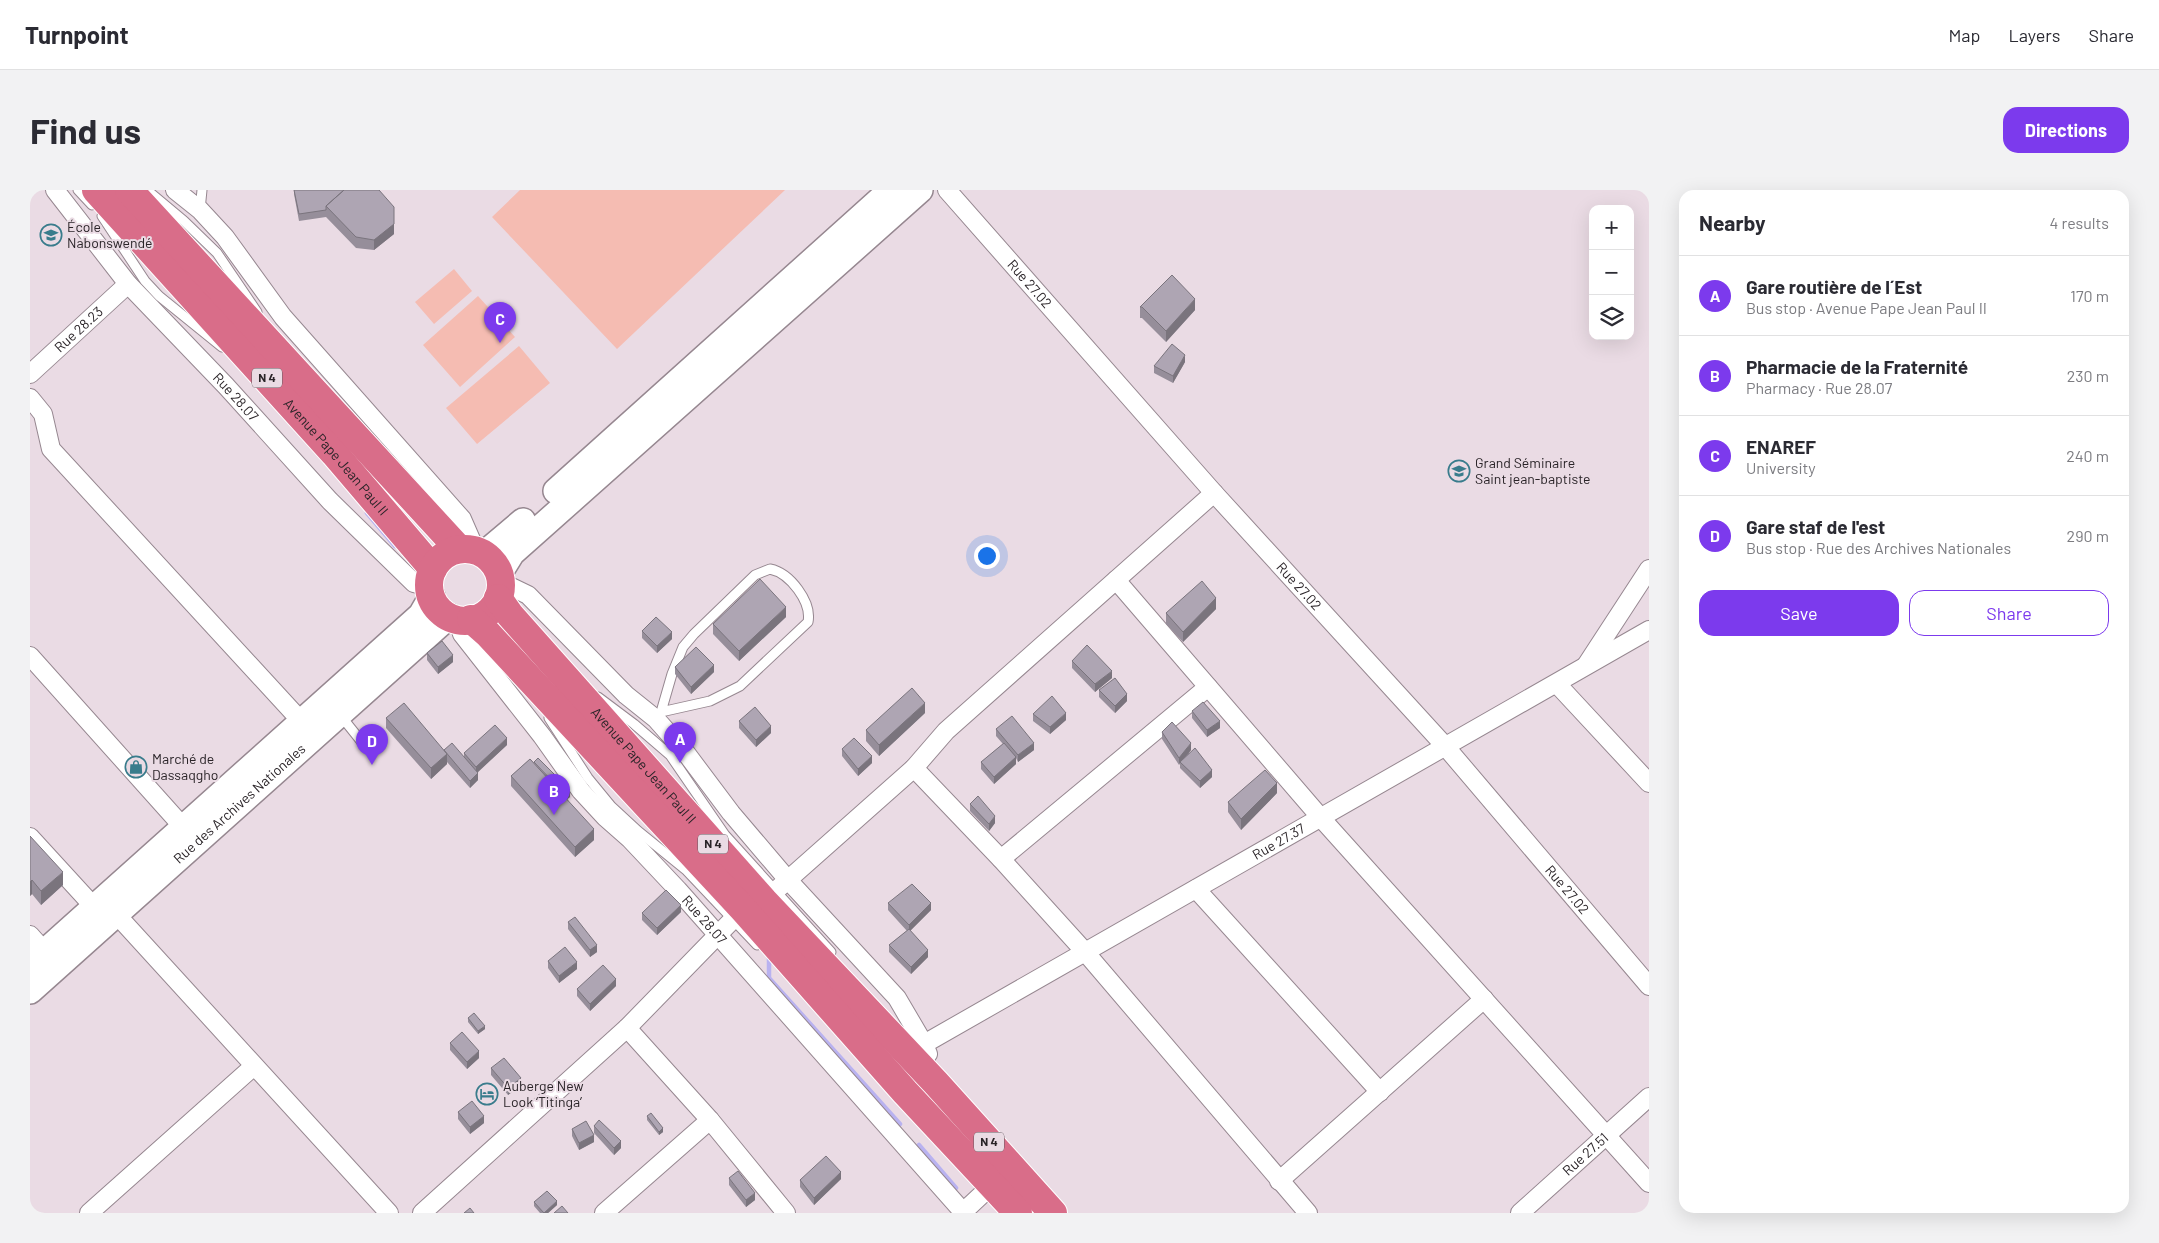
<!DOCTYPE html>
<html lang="en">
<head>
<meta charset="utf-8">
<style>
  body { margin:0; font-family:Barlow,sans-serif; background:#f2f2f3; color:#2b2b33 }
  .controls { position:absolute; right:15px; top:15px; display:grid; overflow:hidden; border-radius:10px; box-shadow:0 5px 20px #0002 }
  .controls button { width:45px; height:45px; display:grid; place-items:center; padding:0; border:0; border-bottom:1px solid #e1e1e2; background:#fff; color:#2b2b33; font:25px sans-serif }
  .you { position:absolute; left:956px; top:365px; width:18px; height:18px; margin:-12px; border:4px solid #fff; border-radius:50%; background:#1a73e8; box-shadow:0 0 0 8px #1a73e833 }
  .badge { display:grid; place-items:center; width:32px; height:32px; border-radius:50%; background:#7c3aed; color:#fff; font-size:16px; font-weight:700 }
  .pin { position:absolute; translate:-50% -41px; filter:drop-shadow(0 1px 2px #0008) }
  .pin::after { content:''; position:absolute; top:26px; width:18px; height:15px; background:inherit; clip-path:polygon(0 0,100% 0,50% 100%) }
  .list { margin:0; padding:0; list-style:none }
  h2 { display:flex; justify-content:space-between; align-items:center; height:65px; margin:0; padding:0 20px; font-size:21px }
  h2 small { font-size:16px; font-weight:400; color:#7c7c81 }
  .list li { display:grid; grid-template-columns:32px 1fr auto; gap:15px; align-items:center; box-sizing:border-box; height:80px; padding:0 20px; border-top:1px solid #e1e1e2 }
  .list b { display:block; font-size:19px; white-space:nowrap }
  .list p { margin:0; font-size:16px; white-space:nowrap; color:#7c7c81 }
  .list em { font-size:16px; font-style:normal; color:#7c7c81 }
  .actions { display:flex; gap:10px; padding:15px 20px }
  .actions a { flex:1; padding:11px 0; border:1px solid #7c3aed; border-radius:15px; text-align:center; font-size:18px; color:#7c3aed }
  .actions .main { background:#7c3aed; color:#fff }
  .icon { flex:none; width:28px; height:28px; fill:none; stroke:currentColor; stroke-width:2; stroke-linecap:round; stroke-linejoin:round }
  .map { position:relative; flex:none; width:1619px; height:1023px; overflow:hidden; border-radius:15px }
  header { display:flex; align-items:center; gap:30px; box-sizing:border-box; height:70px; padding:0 25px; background:#fff; border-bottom:1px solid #e1e1e2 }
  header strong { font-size:24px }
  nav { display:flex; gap:28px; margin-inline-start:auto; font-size:18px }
  .intro { display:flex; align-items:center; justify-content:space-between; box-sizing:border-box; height:120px; padding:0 30px }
  h1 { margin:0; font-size:35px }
  .button { padding:12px 22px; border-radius:15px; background:#7c3aed; color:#fff; font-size:18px; font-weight:700 }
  main { display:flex; gap:30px; padding:0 30px }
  aside { flex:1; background:#fff; border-radius:15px; box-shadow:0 5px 20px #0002 }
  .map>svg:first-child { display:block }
</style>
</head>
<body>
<header>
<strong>Turnpoint</strong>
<nav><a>Map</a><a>Layers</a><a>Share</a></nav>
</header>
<div class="intro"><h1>Find us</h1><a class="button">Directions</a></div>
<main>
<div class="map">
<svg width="1619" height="1023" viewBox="0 0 1619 1023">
  <rect width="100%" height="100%" fill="#eadbe4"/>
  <path fill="#f5bcb2" d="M490,0H755L587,159L462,27Z
    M424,79L442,101L404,134L385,112Z
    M448,106L485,147L430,197L393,155Z
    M489,156L520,193L447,254L416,218Z"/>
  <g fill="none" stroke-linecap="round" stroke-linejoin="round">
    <path stroke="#b9b2f0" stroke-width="4.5" d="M337,323L365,356
      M739,765V788L870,934
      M889,955L926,998"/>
    <g stroke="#968790" stroke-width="11">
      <path id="lane" d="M48,0L62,15
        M117,0L154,31L187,63L227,122
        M170,20L172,0
        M72,26L115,91L129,106L192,157
        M568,507L604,534L640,565L695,645L801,762
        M311,526L331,551
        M519,528L558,588L581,616L608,641L656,680L727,755
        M626,529L631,522L642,484L653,457L664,444L725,385L740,379C760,383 782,412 778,432L710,496L680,511L631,522"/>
    </g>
    <g stroke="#968790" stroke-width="20">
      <g id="street">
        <path id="s1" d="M25,0L98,94L196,196L300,311L384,393L400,397"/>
        <path d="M145,0L170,20L195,47L253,127L432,329L446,361"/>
        <path id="s2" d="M917,0L1184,303L1415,556L1619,796"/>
        <path id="s3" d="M0,184L98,94"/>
        <path d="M0,208L13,224L21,259L272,532"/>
        <path d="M1086,390L1291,628L1619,993"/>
        <path d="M471,392L498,405L596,505L626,529L656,563L701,623L758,690L867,808L894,854L898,864"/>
        <path id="s4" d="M428,430L432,444L512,546L551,601L575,627L600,649L648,700L934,1023"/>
        <path d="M0,466L154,638"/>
        <path d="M1557,474L1619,379"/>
        <path d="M1527,494L1619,593"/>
        <path d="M884,578L971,669L1056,763L1278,1023"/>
        <path d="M0,647L65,718"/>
        <path d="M971,669L1178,497"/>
        <path d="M1166,699L1350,902"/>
        <path d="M734,711L884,578L916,541L1184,303"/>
        <path d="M86,724L359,1023"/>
        <path d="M0,745L15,762"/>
        <path d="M597,838L680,930L756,1023"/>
        <path id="s5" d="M881,866L894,854L1619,440"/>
        <path d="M1249,991L1454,809"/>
        <path d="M59,1023L224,876"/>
        <path d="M392,1023L597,838L713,719"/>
        <path d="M574,1023L680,930"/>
        <path d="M932,1023L962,995"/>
        <path id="s6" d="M1490,1023L1619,907"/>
      </g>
    </g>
    <g stroke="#968790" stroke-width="28">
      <g id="secondary">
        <path d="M526,301L861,0"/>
        <path d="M454,364L493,331"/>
        <path d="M469,384L482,363L890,0"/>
        <path d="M0,775L391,425L402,406"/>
        <path id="s7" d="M0,801L419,426"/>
      </g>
    </g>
    <g stroke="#fff" stroke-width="30">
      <g id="highway">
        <path id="s8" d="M66,0L304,263L403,379"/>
        <path d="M99,0L429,359"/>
        <circle cx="435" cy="395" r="36"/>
        <path id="s9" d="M468,408L480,425L734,711L906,893L1023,1023"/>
        <path d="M441,429L458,444L713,719L875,902L988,1023"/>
      </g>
    </g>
    <use href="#lane" stroke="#fff" stroke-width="9"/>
    <use href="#street" stroke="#fff" stroke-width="18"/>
    <use href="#secondary" stroke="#fff" stroke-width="25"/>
    <use href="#highway" stroke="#d96d89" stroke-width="28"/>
  </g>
  <path fill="#968e9a" d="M264,0H349L364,44L344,60L326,58L296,27L269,31L264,4Z
    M1110,117L1165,120L1136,152L1112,128H1110Z
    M1155,172L1143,193L1124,183V176Z
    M1186,419L1153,452L1136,434V423Z
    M756,427L709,471L683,444V434Z
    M612,441L642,449L627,463L612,448Z
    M397,463L423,472L408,484L397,470Z
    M1042,471L1082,488L1065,502L1042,478Z
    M645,477L684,482L661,504L645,484Z
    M1069,500L1097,511L1085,523L1069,507Z
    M1162,521L1190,538L1177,547L1162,528Z
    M895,523L849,566L836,551V540Z
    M1003,524L1036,530L1020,544L1003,531Z
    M356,528L414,560L434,567V563L477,555L447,582L448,590L440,598L417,572V574L401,589L356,538Z
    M709,531L741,543L726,557L709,538Z
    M966,539L1004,560L988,572L986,568V574L964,594L951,579V572L973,554L966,546Z
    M1132,542L1161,560L1159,563L1182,587L1170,598L1150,578V573L1149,575L1132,549Z
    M812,559L842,573L828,586L812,566Z
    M500,569L540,607L537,609L564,650L545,667L481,596V586Z
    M1247,603L1211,640L1198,622V612Z
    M940,614L965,633L959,641L940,621Z
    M0,646L33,695L11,715L2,704L0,706Z
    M858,713L901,720L880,741L898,767L881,784L859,762V755L877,741L858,720Z
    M651,722L627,745L612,730V723Z
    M538,732L567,762L560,767L538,739Z
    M518,771L547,779L529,793L518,778Z
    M586,796L560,821L547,806V799Z
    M438,828L455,839L448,844L438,832Z
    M420,853L449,868L437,879L420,860Z
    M461,878L491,895L478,905L461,885Z
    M428,922L454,933L440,944L428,929Z
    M617,926L633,942L629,945L617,930Z
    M564,936L591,958L584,965L564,943Z
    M542,939L564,952L549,960L542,946Z
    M699,988L725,1010L716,1017L699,995Z
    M811,989L784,1015L770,997V990Z
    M504,1012L527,1015L518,1023H510L504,1016Z"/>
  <path fill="#7a747d" d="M364,17V44L344,60V50Z
    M1165,109V120L1136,152V141Z
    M1155,165V172L1143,193V186Z
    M1186,408V419L1153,452V442Z
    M756,417V427L709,471V461Z
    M642,442V449L627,463V456Z
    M423,465V472L408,484V477Z
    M684,475V482L661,504V497Z
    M1082,481V488L1065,502V494Z
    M1097,504V511L1085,523V516Z
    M895,513V523L849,566V555Z
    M1036,523V530L1020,544V537Z
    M1190,531V538L1177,547V540Z
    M741,536V543L726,557V550Z
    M477,548V555L446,584V577Z
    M1004,553V560L988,572V565Z
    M1161,553V560L1151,572H1150L1149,575V568Z
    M417,564V574L401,589V578Z
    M842,566V573L828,586V579Z
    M986,567V574L964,594V587Z
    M1182,580V587L1170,598V591Z
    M448,583V590L440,598V591Z
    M1247,593V603L1211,640V629Z
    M540,600V607L535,611V604Z
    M965,626V633L959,641V634Z
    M564,639V650L545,667V657Z
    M33,682V695L11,715V701Z
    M2,690V704L0,706V692Z
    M901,713V720L879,742V735Z
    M651,715V722L627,745V738Z
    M567,755V762L560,767V760Z
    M898,760V767L881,784V777Z
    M547,772V779L529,793V786Z
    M586,789V796L560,821V814Z
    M455,836V839L448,844V841Z
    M449,861V868L437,879V872Z
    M491,888V895L478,905V898Z
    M454,926V933L440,944V937Z
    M633,938V942L629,945V942Z
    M564,945V952L549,960V953Z
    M591,951V958L584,965V958Z
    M811,982V989L784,1015V1008Z
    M725,1003V1010L716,1017V1010Z
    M527,1011V1015L518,1023H514Z"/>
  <path fill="#aea5b3" stroke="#7a747d" d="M264,0H314L296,16V20L269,24Z
    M314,0H349L364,17V34L344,50L326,47L296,16Z
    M1142,85L1165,109L1136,141L1112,117H1110Z
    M1142,154L1155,165L1143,186L1124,176Z
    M730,389L756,417L709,461L683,434Z
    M1172,391L1186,408L1153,442L1136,423Z
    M626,427L642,442L627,456L612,441Z
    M412,451L423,465L408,477L397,463Z
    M1057,455L1082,481L1065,494L1042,471Z
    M666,457L684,475L661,497L645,477Z
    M1085,488L1097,504L1085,516L1069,500Z
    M882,498L895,513L849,555L836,540Z
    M1022,506L1036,523L1020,537L1003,524Z
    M1173,512L1190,531L1177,540L1162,521Z
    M374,513L417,564L401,578L356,528Z
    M725,517L741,536L726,550L709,531Z
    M982,526L1004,553L988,565L966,539Z
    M1142,532L1161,553L1149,568L1132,542Z
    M465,535L477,548L446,577L434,563Z
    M824,548L842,566L828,579L812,559Z
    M422,553L448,583L440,591L414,560Z
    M974,553L986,567L964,587L951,572Z
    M1165,558L1182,580L1170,591L1150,572Z
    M508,568L540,600L535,604L504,572Z
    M500,569L564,639L545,657L481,586Z
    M1235,580L1247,593L1211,629L1198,612Z
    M948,606L965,626L959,634L940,614Z
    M0,646L33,682L11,701L2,690L0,692Z
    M882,694L901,713L879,735L858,713Z
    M636,700L651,715L627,738L612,723Z
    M545,727L567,755L560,760L538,732Z
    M879,739L898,760L881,777L859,755Z
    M535,757L547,772L529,786L518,771Z
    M573,775L586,789L560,814L547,799Z
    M444,823L455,836L448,841L438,828Z
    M432,842L449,861L437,872L420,853Z
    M474,868L491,888L478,898L461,878Z
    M442,911L454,926L440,937L428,922Z
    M621,923L633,938L629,942L617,926Z
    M569,930L591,951L584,958L564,936Z
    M556,931L564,945L549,953L542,939Z
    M796,966L811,982L784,1008L770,990Z
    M708,981L725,1003L716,1010L699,988Z
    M517,1001L527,1011L514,1023L504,1012Z
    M532,1016L538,1023H524Z
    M440,1018L444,1023H434Z"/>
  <defs>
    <g id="school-ring" transform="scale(1.125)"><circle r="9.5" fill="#eadbe4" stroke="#397c8c" stroke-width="1.5"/><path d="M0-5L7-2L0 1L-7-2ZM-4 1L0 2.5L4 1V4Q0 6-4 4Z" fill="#397c8c"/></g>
    <g id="university-ring" transform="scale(1.125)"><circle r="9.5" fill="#eadbe4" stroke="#397c8c" stroke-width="1.5"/><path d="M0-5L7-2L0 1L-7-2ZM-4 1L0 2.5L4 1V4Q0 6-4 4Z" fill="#397c8c"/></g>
    <g id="shop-ring" transform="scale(1.125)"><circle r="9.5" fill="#eadbe4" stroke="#397c8c" stroke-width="1.5"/><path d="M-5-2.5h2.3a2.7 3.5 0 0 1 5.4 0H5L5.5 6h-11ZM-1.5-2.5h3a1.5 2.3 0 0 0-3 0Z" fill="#397c8c"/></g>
    <g id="hotel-ring" transform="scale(1.125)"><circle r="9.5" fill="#eadbe4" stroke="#397c8c" stroke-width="1.5"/><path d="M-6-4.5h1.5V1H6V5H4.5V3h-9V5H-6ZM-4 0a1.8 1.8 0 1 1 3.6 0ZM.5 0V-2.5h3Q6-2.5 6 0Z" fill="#397c8c"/></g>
  </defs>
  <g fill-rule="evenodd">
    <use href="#school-ring" x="21" y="45"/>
    <use href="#university-ring" x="1429" y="281"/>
    <use href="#shop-ring" x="106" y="577"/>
    <use href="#hotel-ring" x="457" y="904"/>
  </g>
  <g text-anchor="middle" stroke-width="4" stroke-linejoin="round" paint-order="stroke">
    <g fill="#eadbe4" stroke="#645b60" stroke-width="1">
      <rect x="222" y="178.5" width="30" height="19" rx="4"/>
      <rect x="668" y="644.5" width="30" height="19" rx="4"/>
      <rect x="944" y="942.5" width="30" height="19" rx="4"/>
    </g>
    <g font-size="12" font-weight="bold" fill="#2a2428">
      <text x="237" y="192">N 4</text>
      <text x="683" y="658">N 4</text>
      <text x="959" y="956">N 4</text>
    </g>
    <g font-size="14" fill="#2a2428" stroke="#eadbe4" text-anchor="start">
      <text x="37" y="42">École<tspan x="37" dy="16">Nabonswendé</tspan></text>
      <text x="1445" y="278">Grand Séminaire<tspan x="1445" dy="16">Saint jean-baptiste</tspan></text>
      <text x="122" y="574">Marché de<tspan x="122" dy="16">Dassaqgho</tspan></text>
      <text x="473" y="901">Auberge New<tspan x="473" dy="16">Look ‘Titinga’</tspan></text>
    </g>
    <g font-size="14" fill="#2a2428" stroke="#eadbe4">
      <text dy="5" stroke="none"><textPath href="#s2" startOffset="125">Rue 27.02</textPath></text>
      <text dy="5" stroke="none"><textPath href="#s3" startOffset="66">Rue 28.23</textPath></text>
      <text dy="5" stroke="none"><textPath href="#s1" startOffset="275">Rue 28.07</textPath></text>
      <text dy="5" stroke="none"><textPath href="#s8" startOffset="359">Avenue Pape Jean Paul II</textPath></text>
      <text dy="5" stroke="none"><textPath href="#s2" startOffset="530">Rue 27.02</textPath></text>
      <text dy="5" stroke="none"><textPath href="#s9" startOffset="222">Avenue Pape Jean Paul II</textPath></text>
      <text dy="5" stroke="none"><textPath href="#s7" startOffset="281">Rue des Archives Nationales</textPath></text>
      <text dy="5" stroke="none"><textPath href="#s5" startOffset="426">Rue 27.37</textPath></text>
      <text dy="5" stroke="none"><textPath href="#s2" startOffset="935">Rue 27.02</textPath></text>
      <text dy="5" stroke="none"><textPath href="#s4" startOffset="390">Rue 28.07</textPath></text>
      <text dy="5" stroke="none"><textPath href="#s6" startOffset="88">Rue 27.51</textPath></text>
    </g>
  </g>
</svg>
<div class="controls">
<button>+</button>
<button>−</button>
<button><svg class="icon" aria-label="layers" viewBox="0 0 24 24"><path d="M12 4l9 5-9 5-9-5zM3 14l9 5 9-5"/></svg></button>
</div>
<div class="you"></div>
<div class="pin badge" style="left:650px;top:573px">A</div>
<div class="pin badge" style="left:524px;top:625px">B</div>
<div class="pin badge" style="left:470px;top:153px">C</div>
<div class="pin badge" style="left:342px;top:575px">D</div>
</div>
<aside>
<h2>Nearby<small>4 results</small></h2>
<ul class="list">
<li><span class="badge">A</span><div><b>Gare routière de l´Est</b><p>Bus stop · Avenue Pape Jean Paul II</p></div><em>170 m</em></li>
<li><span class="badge">B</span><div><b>Pharmacie de la Fraternité</b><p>Pharmacy · Rue 28.07</p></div><em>230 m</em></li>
<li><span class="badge">C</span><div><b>ENAREF</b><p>University</p></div><em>240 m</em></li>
<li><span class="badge">D</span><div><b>Gare staf de l'est</b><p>Bus stop · Rue des Archives Nationales</p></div><em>290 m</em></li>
</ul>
<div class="actions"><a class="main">Save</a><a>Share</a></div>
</aside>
</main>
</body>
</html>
